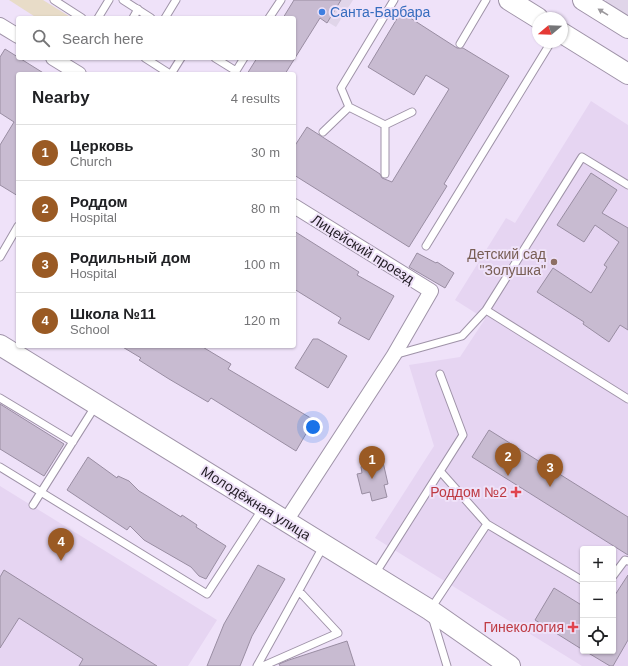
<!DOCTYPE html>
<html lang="en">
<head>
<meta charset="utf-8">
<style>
  body { margin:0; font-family:Helvetica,sans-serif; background:#f6f6f6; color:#202124 }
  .controls { position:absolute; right:12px; bottom:12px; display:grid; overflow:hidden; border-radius:4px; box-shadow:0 1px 3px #0004 }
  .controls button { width:36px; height:36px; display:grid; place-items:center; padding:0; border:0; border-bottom:1px solid #e0e0e0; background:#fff; color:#202124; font:20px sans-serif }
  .compass { position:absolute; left:532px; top:12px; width:36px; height:36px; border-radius:50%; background:#fff; box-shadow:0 1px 3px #0004; rotate:251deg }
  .you { position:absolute; left:313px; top:427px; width:14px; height:14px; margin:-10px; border:3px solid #fff; border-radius:50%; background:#1a73e8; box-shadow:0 0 0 6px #1a73e833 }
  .badge { display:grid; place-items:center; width:26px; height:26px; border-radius:50%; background:#9a5a24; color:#fff; font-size:13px; font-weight:700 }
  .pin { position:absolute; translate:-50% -33px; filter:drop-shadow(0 1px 2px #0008) }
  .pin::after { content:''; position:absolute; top:21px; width:14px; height:12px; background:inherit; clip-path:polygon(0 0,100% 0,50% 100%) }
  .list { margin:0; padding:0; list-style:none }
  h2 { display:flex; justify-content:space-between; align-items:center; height:52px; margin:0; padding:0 16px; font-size:17px }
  h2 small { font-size:13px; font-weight:400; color:#757577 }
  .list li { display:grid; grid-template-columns:26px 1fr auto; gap:12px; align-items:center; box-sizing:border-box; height:56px; padding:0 16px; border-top:1px solid #e0e0e0 }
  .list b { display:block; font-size:15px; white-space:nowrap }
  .list p { margin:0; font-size:13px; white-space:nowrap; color:#757577 }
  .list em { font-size:13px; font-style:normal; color:#757577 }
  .icon { flex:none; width:22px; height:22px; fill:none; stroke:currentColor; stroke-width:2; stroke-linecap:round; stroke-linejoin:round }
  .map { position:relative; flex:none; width:628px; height:666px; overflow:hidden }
  .search { position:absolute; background:#fff; box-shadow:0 1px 3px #0004; left:16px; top:16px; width:280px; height:44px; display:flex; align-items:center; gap:10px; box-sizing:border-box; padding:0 14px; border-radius:4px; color:#757577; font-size:15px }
  .panel { position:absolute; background:#fff; box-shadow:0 1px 3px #0004; left:16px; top:72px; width:280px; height:276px; border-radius:4px }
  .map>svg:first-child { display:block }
</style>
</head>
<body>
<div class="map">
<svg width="628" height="666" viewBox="0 0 628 666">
  <rect width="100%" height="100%" fill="#efe2f9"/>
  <path fill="#e0d5e9" d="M295,0H353L336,27L294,2Z
    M606,0H628V17L605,2Z"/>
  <path fill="#e8dcc8" d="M9,0H43L72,18H37Z"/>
  <path fill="#e6d5f2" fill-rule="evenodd" d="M591,101L628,125V666H582L375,538L434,446L409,365L460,357L485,319L455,300L506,218L515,223ZM583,549H613V651H583Z
    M0,486L217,620L188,666H0Z"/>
  <path fill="#c8bbd1" stroke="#998da2" d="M294,0H341L327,23L320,18L285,74H247L257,58H294V18H283Z
    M401,12L457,48H463L509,76L444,184L447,186L409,247L294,175V147L307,127L380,174L382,178L392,182L449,89L426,75L414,95L368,67Z
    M5,49L45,74H18V196L0,185V145L14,122L0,113V57Z
    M591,173L617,190L602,213L628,228V330L620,325L609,342L583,324L584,322L537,292L553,268L591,293L607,267L604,265L619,242L595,225L584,242L557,225Z
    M294,231L359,272L357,275L394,296L369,340L338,323L341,318L294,289Z
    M417,253L436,263L437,262L454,273L445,288L409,267Z
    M313,339H318L347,356L328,388L295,368Z
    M121,346H201L231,364L228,369L314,420L296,451L211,398L208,402L169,379L139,360L141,358Z
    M0,404L64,444L44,476L0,449Z
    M489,430L628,517V555L472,457Z
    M369,451L383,462L388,484L384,485L387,497L372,501L370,492L362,494L357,474L362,473L361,467Z
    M88,457L117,478L118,476L129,481L139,491L157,502L181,517L182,515L197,525L196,527L226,546L206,579L199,576L191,567L144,540L130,526L127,530L67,490Z
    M258,565L285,579L252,636L240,666H207L224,624Z
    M4,570L85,621L157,666H79L83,659L19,618L0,648V577Z
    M628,575V640L613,666H610L585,651H613V598Z
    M554,588L583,606V650L535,620Z
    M347,641L355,666H280L279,664L289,660Z"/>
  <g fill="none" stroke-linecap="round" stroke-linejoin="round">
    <g stroke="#9f93a8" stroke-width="9">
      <path id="lane" d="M54,0L82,18
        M123,0L151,18
        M98,18L109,0
        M133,18L138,9
        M165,18L176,0
        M269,18L281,0
        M460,44L486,0
        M145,58L170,74
        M215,58L236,71L244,58
        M171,74L181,58
        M349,107L385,125L412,112
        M323,132L349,107L341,88L394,0
        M385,174V125
        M426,246L551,42
        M0,257L18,226
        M486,310L628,399
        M394,355L462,336L486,310L582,157L628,185
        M0,398L73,442
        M0,467L207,594L263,508
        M440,471L487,524L430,610L447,666
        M33,505L96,405
        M487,524L583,581
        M375,574L463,435L440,374
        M613,576L625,560L628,561
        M257,666L324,545
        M263,666L338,633L299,591"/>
    </g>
    <g stroke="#9f93a8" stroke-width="16">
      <path id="street" d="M0,25L18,36
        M53,58L79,74
        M286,521L394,355L431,291L294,206"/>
    </g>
    <g stroke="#9f93a8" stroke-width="22">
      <path id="secondary" d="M509,0L538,18
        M583,0L628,28
        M562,33L628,74
        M0,345L430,610L510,666"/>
    </g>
    <use href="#lane" stroke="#fff" stroke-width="7"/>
    <use href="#street" stroke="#fff" stroke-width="14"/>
    <use href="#secondary" stroke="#fff" stroke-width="20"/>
  </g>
  <defs><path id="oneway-solid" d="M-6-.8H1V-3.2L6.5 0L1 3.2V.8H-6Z"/></defs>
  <use fill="#9b989c" href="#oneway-solid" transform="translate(603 12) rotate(-148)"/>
  <circle fill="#3f7fe0" stroke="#efe2f9" stroke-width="1.5" cx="322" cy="12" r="4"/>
  <circle fill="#8d6e63" stroke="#efe2f9" stroke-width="1.5" cx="554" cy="262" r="4"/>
  <g fill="#e0444e" stroke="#efe2f9" stroke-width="1.5">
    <path d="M514 486h4v4h4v4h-4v4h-4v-4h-4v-4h4z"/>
    <path d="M571 621h4v4h4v4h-4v4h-4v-4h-4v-4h4z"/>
  </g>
  <g text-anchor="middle" stroke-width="4" stroke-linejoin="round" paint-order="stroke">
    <g font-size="14" fill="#366cbe" stroke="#efe2f9" text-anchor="start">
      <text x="330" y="17">Санта-Барбара</text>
    </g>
    <g font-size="14" fill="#201b23" stroke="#efe2f9">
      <text transform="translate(363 249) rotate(32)" y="5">Лицейский проезд</text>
      <text transform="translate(256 503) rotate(32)" y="5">Молодёжная улица</text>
    </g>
    <g font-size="14" fill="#785e54" stroke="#efe2f9" text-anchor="end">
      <text x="546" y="259">Детский сад<tspan x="546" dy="16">"Золушка"</tspan></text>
    </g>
    <g font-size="14" fill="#be3a42" stroke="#efe2f9" text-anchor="end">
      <text x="507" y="497">Роддом №2</text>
      <text x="564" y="632">Гинекология</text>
    </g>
  </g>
</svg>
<div class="controls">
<button>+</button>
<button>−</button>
<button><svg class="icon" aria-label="locate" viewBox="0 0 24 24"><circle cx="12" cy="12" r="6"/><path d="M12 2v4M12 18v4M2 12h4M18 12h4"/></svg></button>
</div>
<svg class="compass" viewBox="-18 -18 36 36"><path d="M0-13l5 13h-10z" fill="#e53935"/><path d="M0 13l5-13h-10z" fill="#757577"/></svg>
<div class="you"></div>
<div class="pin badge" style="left:372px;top:479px">1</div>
<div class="pin badge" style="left:508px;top:476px">2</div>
<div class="pin badge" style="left:550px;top:487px">3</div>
<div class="pin badge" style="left:61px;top:561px">4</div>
<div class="search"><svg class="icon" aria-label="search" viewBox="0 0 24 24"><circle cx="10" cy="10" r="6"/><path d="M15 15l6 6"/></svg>Search here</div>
<section class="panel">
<h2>Nearby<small>4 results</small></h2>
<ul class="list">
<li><span class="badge">1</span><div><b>Церковь</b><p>Church</p></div><em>30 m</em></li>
<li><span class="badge">2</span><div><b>Роддом</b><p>Hospital</p></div><em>80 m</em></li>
<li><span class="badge">3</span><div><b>Родильный дом</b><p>Hospital</p></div><em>100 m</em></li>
<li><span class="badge">4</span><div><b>Школа №11</b><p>School</p></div><em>120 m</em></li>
</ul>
</section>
</div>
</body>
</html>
